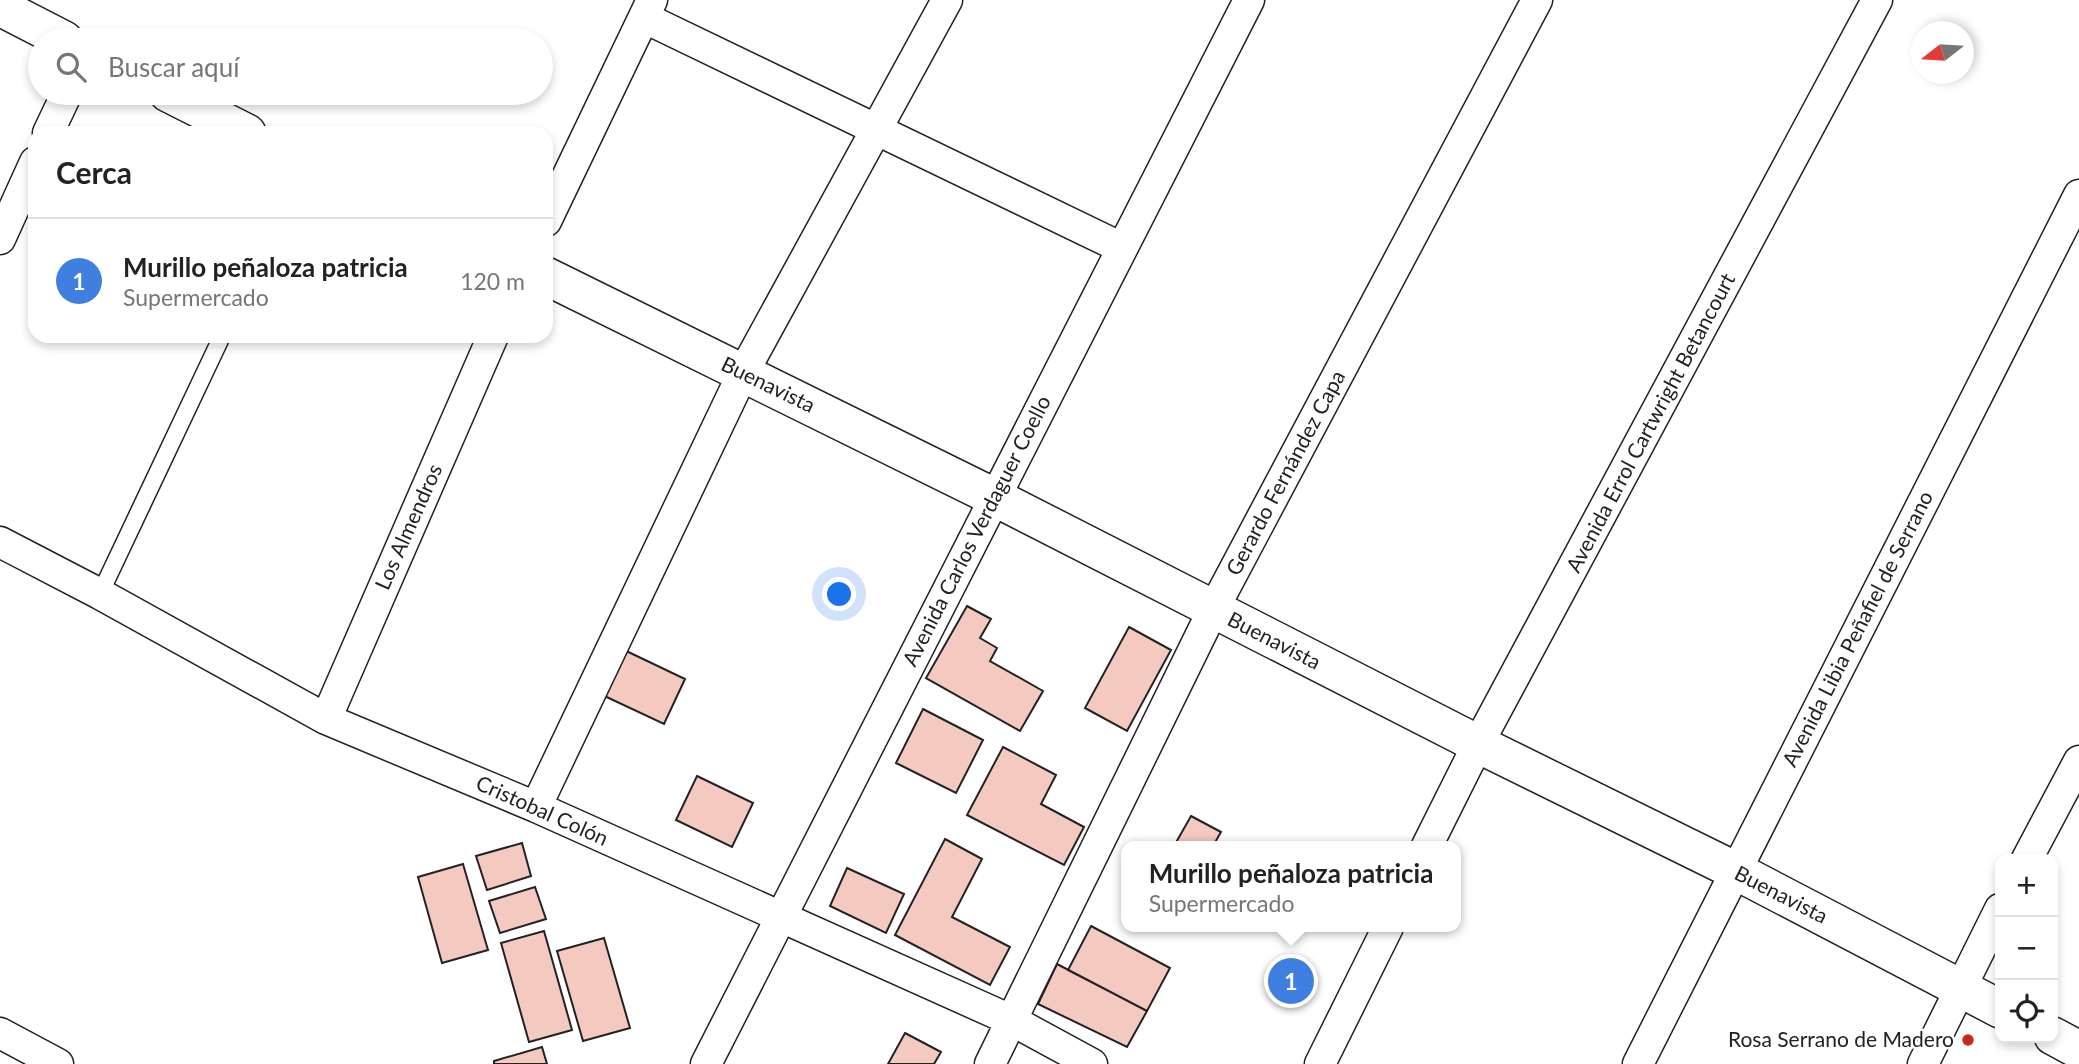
<!DOCTYPE html>
<html lang="es">
<head>
<meta charset="utf-8">
<style>
  body { margin:0; font-family:Lato,sans-serif; background:#f6f6f6; color:#222 }
  .controls { position:absolute; right:21px; bottom:21px; display:grid; overflow:hidden; border-radius:14px; box-shadow:0 4px 10px #0003 }
  .controls button { width:63px; height:63px; display:grid; place-items:center; padding:0; border:0; border-bottom:2px solid #e0e0e0; background:#fff; color:#222; font:35px sans-serif }
  .compass { position:absolute; left:1911px; top:21px; width:63px; height:63px; border-radius:50%; background:#fff; box-shadow:0 4px 10px #0003; rotate:253deg }
  .you { position:absolute; left:840px; top:595px; width:24px; height:24px; margin:-18px; border:5px solid #fff; border-radius:50%; background:#1a73e8; box-shadow:0 0 0 10px #1a73e833 }
  .badge { display:grid; place-items:center; width:46px; height:46px; border-radius:50%; background:#1a73e8; color:#fff; font-size:23px; font-weight:700 }
  .pin { position:absolute; translate:-50% -50%; border:4px solid #fff; box-shadow:0 2px 7px #0006 }
  .popup { position:absolute; left:1121px; top:841px; width:340px; height:91px; box-sizing:border-box; display:grid; place-content:center; border-radius:14px; background:#fff; filter:drop-shadow(0 2px 5px #0005); font-size:23px; white-space:nowrap; color:#767676 }
  .popup b { font-size:26px; color:#222 }
  .popup::after { content:''; position:absolute; left:50%; top:100%; margin-left:-14px; border:14px solid transparent; border-top-color:#fff }
  .list { margin:0; padding:0; list-style:none }
  h2 { display:flex; justify-content:space-between; align-items:center; height:91px; margin:0; padding:0 28px; font-size:30px }
  h2 small { font-size:23px; font-weight:400; color:#767676 }
  .list li { display:grid; grid-template-columns:46px 1fr auto; gap:21px; align-items:center; box-sizing:border-box; height:126px; padding:0 28px; border-top:2px solid #e0e0e0 }
  .list b { display:block; font-size:26px; white-space:nowrap }
  .list p { margin:0; font-size:23px; white-space:nowrap; color:#767676 }
  .list em { font-size:23px; font-style:normal; color:#767676 }
  .icon { flex:none; width:38px; height:38px; fill:none; stroke:currentColor; stroke-width:2; stroke-linecap:round; stroke-linejoin:round }
  .map { position:relative; flex:none; width:2079px; height:1064px; overflow:hidden }
  .search { position:absolute; background:#fff; box-shadow:0 4px 10px #0003; left:28px; top:28px; width:525px; height:77px; display:flex; align-items:center; gap:18px; box-sizing:border-box; padding:0 24px; border-radius:38px; color:#767676; font-size:26px }
  .panel { position:absolute; background:#fff; box-shadow:0 4px 10px #0003; left:28px; top:126px; width:525px; height:217px; border-radius:21px }
  .map>svg:first-child { display:block }
</style>
</head>
<body>
<div class="map">
<svg width="2079" height="1064" viewBox="0 0 2079 1064">
  <rect width="100%" height="100%" fill="#fff"/>
  <path fill="#f3c9c0" stroke="#222" stroke-width="2" d="M967,606L991,619L980,638L997,648L990,661L1043,691L1020,731L926,678Z
    M1129,627L1171,650L1127,731L1085,708Z
    M620,648L685,679L664,724L598,693Z
    M923,709L983,740L956,793L896,763Z
    M1003,747L1056,775L1041,804L1084,827L1064,865L967,815Z
    M697,776L753,803L732,847L676,820Z
    M1191,816L1221,832L1213,846H1174Z
    M945,839L982,859L952,917L1010,947L990,985L895,935Z
    M522,843L531,876L487,890L476,856Z
    M463,864L488,950L442,963L418,877Z
    M847,868L904,894L886,933L830,906Z
    M535,887L546,919L500,933L489,901Z
    M1091,926L1170,968L1147,1011L1068,970Z
    M544,931L572,1030L529,1042L501,943Z
    M604,938L630,1028L583,1041L557,951Z
    M1057,964L1147,1011L1127,1047L1038,1004Z
    M905,1033L941,1052L934,1064H888Z
    M542,1047L547,1064H494V1061Z"/>
  <g fill="none" stroke-linecap="round" stroke-linejoin="round">
    <g stroke="#222" stroke-width="19">
      <path id="service" d="M100,594L222,336"/>
    </g>
    <g stroke="#222" stroke-width="33">
      <path id="minor" d="M645,18L1122,248
        M48,133L67,93
        M546,221L652,0
        M0,239L35,162
        M0,542L100,594L326,719L536,807L1013,1021L1092,1064
        M326,719L493,336
        M536,807L743,373L947,0
        M1427,846L1478,744L1877,0
        M2027,859L2079,761
        M0,1033L58,1064
        M706,1064L1249,0
        M990,1064L1213,610L1537,0
        M1320,1064L1388,927
        M1638,1064L2079,195
        M1923,1064L2000,909"/>
    </g>
    <g stroke="#222" stroke-width="40">
      <path id="tertiary" d="M0,7L64,40
        M168,93L247,133
        M546,276L994,497L1478,744L1736,871L2000,1009
        M2053,1036L2079,1050"/>
    </g>
    <use href="#service" stroke="#fff" stroke-width="16"/>
    <use href="#minor" stroke="#fff" stroke-width="30"/>
    <use href="#tertiary" stroke="#fff" stroke-width="37"/>
  </g>
  <circle fill="#c62828" stroke="#fff" stroke-width="2.5" cx="1968" cy="1040" r="7"/>
  <g text-anchor="middle" stroke-width="5" stroke-linejoin="round" paint-order="stroke">
    <g font-size="21" fill="#222" stroke="#fff">
      <text transform="translate(768 385) rotate(26)" y="7">Buenavista</text>
      <text transform="translate(1651 423) rotate(-62)" y="7">Avenida Errol Cartwright Betancourt</text>
      <text transform="translate(1286 473) rotate(-62)" y="7">Gerardo Fernández Capa</text>
      <text transform="translate(409 527) rotate(-66)" y="7">Los Almendros</text>
      <text transform="translate(977 531) rotate(-63)" y="7">Avenida Carlos Verdaguer Coello</text>
      <text transform="translate(1858 629) rotate(-63)" y="7">Avenida Libia Peñafiel de Serrano</text>
      <text transform="translate(1274 641) rotate(27)" y="7">Buenavista</text>
      <text transform="translate(542 811) rotate(24)" y="7">Cristobal Colón</text>
      <text transform="translate(1781 895) rotate(27)" y="7">Buenavista</text>
    </g>
    <g font-size="21" fill="#222" stroke="#fff" text-anchor="end">
      <text x="1954" y="1047">Rosa Serrano de Madero</text>
    </g>
  </g>
</svg>
<div class="controls">
<button>+</button>
<button>−</button>
<button><svg class="icon" aria-label="locate" viewBox="0 0 24 24"><circle cx="12" cy="12" r="6"/><path d="M12 2v4M12 18v4M2 12h4M18 12h4"/></svg></button>
</div>
<svg class="compass" viewBox="-18 -18 36 36"><path d="M0-13l5 13h-10z" fill="#e53935"/><path d="M0 13l5-13h-10z" fill="#767676"/></svg>
<div class="you"></div>
<div class="pin badge" style="left:1291px;top:981px;background:#3f7fe0">1</div>
<div class="popup"><b>Murillo peñaloza patricia</b>Supermercado</div>
<div class="search"><svg class="icon" aria-label="search" viewBox="0 0 24 24"><circle cx="10" cy="10" r="6"/><path d="M15 15l6 6"/></svg>Buscar aquí</div>
<section class="panel">
<h2>Cerca<small></small></h2>
<ul class="list">
<li><span class="badge" style="background:#3f7fe0">1</span><div><b>Murillo peñaloza patricia</b><p>Supermercado</p></div><em>120 m</em></li>
</ul>
</section>
</div>
</body>
</html>
